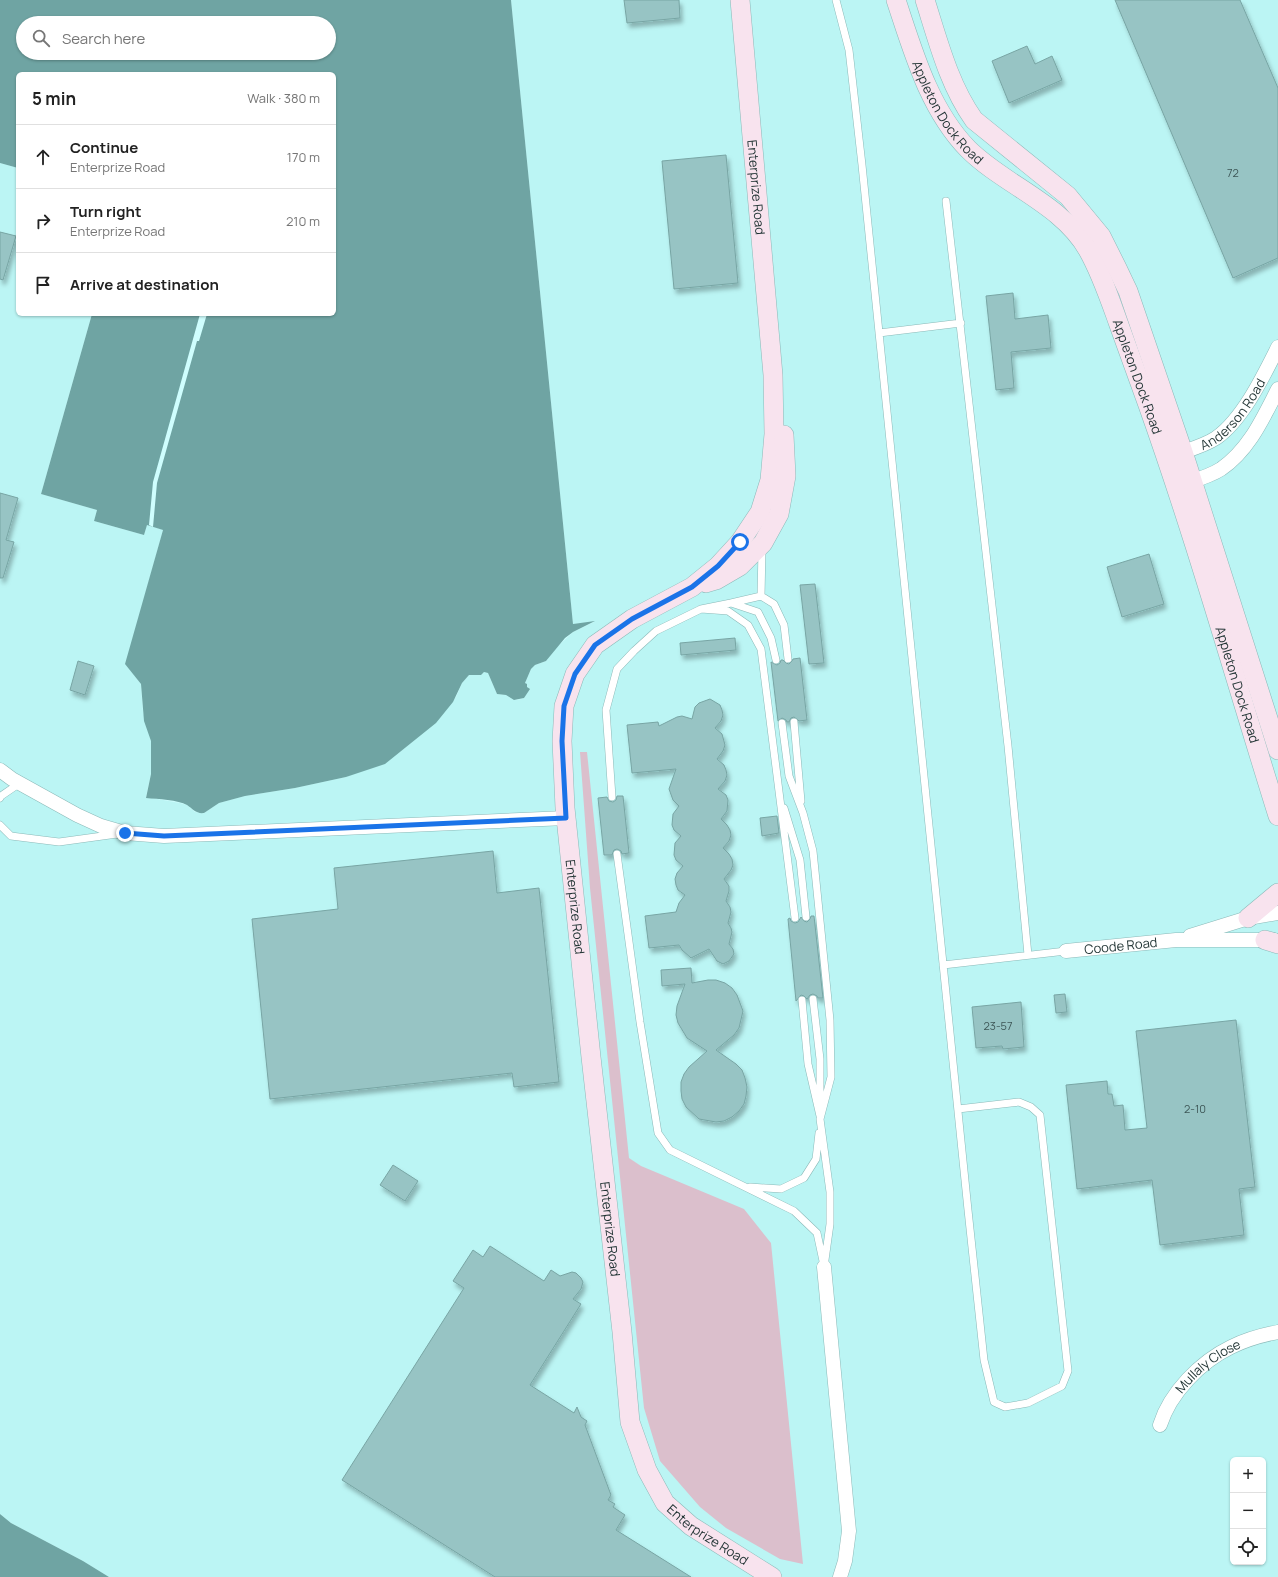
<!DOCTYPE html>
<html lang="en">
<head>
<meta charset="utf-8">
<style>
  body { margin:0; font-family:Manrope,sans-serif; background:#f2f2f2; color:#222 }
  .controls { position:absolute; right:12px; bottom:12px; display:grid; overflow:hidden; border-radius:6px; box-shadow:0 1px 3px #0004 }
  .controls button { width:36px; height:36px; display:grid; place-items:center; padding:0; border:0; border-bottom:1px solid #e0e0e0; background:#fff; color:#222; font:20px sans-serif }
  .stop { position:absolute; width:12px; height:12px; margin:-9px; border:3px solid #1a73e8; border-radius:50%; background:#fff }
  .stop.end { background:#1a73e8; border-color:#fff; box-shadow:0 1px 4px #0008 }
  .list { margin:0; padding:0; list-style:none }
  h2 { display:flex; justify-content:space-between; align-items:center; height:52px; margin:0; padding:0 16px; font-size:17px }
  h2 small { font-size:13px; font-weight:400; color:#767676 }
  .list li { display:grid; grid-template-columns:26px 1fr auto; gap:12px; align-items:center; box-sizing:border-box; height:64px; padding:0 16px; border-top:1px solid #e0e0e0 }
  .list b { display:block; font-size:15px; white-space:nowrap }
  .list p { margin:0; font-size:13px; white-space:nowrap; color:#767676 }
  .list em { font-size:13px; font-style:normal; color:#767676 }
  .icon { flex:none; width:22px; height:22px; fill:none; stroke:currentColor; stroke-width:2; stroke-linecap:round; stroke-linejoin:round }
  .map { position:relative; flex:none; width:1278px; height:1577px; overflow:hidden }
  .search { position:absolute; background:#fff; box-shadow:0 1px 3px #0004; left:16px; top:16px; width:320px; height:44px; display:flex; align-items:center; gap:10px; box-sizing:border-box; padding:0 14px; border-radius:22px; color:#767676; font-size:15px }
  .panel { position:absolute; background:#fff; box-shadow:0 1px 3px #0004; left:16px; top:72px; width:320px; height:244px; border-radius:6px }
  .map>svg:first-child { display:block }
</style>
</head>
<body>
<div class="map">
<svg width="1278" height="1577" viewBox="0 0 1278 1577">
  <defs>
    <filter id="shadow"><feDropShadow dx="2.5" dy="4.5" stdDeviation="2" flood-color="#0004"/></filter>
  </defs>
  <rect width="100%" height="100%" fill="#cffefe"/>
  <path fill="#bbf5f4" fill-rule="evenodd" d="M511,0H1278V1577H109L83,1561L11,1523L0,1514V163L18,168V314H92L41,494L97,510L94,521L144,535L147,524L163,530L126,664L141,684L143,712L151,741V774L146,797L180,803L187,805L195,812L204,813L219,803L245,796L295,788L346,777L401,751L418,737L456,697L462,683L469,675H481L484,672L488,673L497,694L506,695L512,699L517,700L524,698L528,688L525,683L531,669L535,665L546,661L556,648L573,632L594,622L573,624ZM1233,1460H1263V1562H1233Z"/>
  <path fill="#dbbfcc" d="M580,752H587L629,1158L641,1166L744,1209L771,1243L803,1564L780,1559L726,1528L700,1507L660,1461L644,1408L590,888Z"/>
  <path fill="#6fa4a3" fill-rule="evenodd" d="M0,0H511L573,624L595,621L573,632L565,638L546,661L535,665L531,669L525,683L527,684V687L530,689L524,698L514,700L506,695L497,694L488,673L484,672L481,675H469L462,683L453,702L436,723L385,764L346,777L295,788L245,796L219,803L204,813C196,814 193,809 187,805C178,800 158,799 146,798L151,774V741L144,721L141,684L125,664L163,530L147,525L144,535L94,521L97,510L41,494L92,314H334V74H18V168L0,163ZM23,23H329V53H23Z
    M0,1514L11,1523L83,1561L109,1577H0Z"/>
  <path fill="#cffefe" d="M200,314H207L199,341H197L157,483L153,527L149,525L153,482Z"/>
  <path fill="#97c4c4" stroke="#78a5a4" filter="url(#shadow)" d="M624,0H679L680,18L627,23Z
    M1115,0H1240L1278,88V258L1233,278Z
    M1027,46L1035,64L1052,56L1062,80L1009,103L992,61Z
    M726,155L738,283L674,289L662,161Z
    M0,232L16,236L3,280L0,279Z
    M1013,293L1015,319L1048,315L1051,348L1011,352L1014,388L996,390L986,296Z
    M0,493L18,498L6,540L14,542L3,578H0Z
    M1149,554L1164,604L1122,617L1107,567Z
    M815,584L824,663L809,664L800,585Z
    M735,638L736,650L681,655L680,643Z
    M800,658L807,720L799,721L794,717L791,718L789,722H787L786,720L782,718L778,721L771,662L777,665L780,663L781,660H783L786,663L789,664L792,661L793,659Z
    M78,661L94,666L85,695L70,690Z
    M710,699L720,705L722,710L723,715L721,721L715,728L722,734L725,745L723,751L717,759L724,765L726,770L727,775L725,781L718,789L726,795L728,800L727,811L721,819L727,825L730,830L731,835L729,841L723,848L729,854L732,859L733,865L731,870L724,879L729,886V891L726,901L730,907L731,912L728,923L731,928L732,932L729,944L733,949L734,954L729,961L723,964L717,961L709,949L691,958L682,950L679,945L649,948L645,916L676,912L679,903L685,895L678,890L676,885L675,879L677,873L683,866L676,860L674,855L675,843L681,836L674,830L672,825L673,814L679,806L673,800L669,789L676,769L632,773L627,725L658,722L659,726L677,717L682,716L692,719L695,707L699,703Z
    M617,796H623L629,853L622,854L621,851L617,849L614,850L612,855H604L598,798L607,797L609,801L613,802L616,800Z
    M777,816L779,833L762,836L760,818Z
    M493,851L497,893L539,888L559,1082L514,1087L512,1073L270,1099L252,919L338,909L334,868Z
    M811,916H814L823,998H818L817,996L813,994L810,995L807,999L804,996L801,995L796,1001L788,919L790,918L791,921L795,923L798,922L801,917L804,921L807,922L810,919Z
    M691,968L692,983L708,980H716L725,983L732,988L737,995L743,1011L739,1028L734,1035L716,1050L736,1064L742,1070L745,1078L747,1087L746,1096L744,1104L739,1111L732,1117L724,1121L716,1122L699,1119L686,1107L682,1099L681,1091V1082L684,1074L689,1067L707,1051L687,1038L678,1023L676,1015L677,1006L685,984L662,986L661,970Z
    M1065,994L1067,1012L1056,1013L1054,995Z
    M1021,1002L1024,1047L1003,1049L1002,1046L976,1048L972,1007Z
    M1236,1020L1255,1187L1239,1189L1244,1235L1160,1245L1152,1180L1077,1189L1066,1085L1107,1081L1108,1094H1112L1114,1106L1123,1105L1125,1130L1147,1128L1136,1031Z
    M393,1165L418,1181L405,1201L380,1185Z
    M490,1246L544,1281L551,1270L560,1276L572,1272L576,1273L581,1278L583,1282L581,1289L573,1299L581,1304L530,1385L574,1413L577,1407L581,1417L587,1421L585,1425L611,1495L608,1500L615,1504L613,1507L625,1515L616,1530L691,1577H495L342,1480L464,1288L453,1281L473,1250L483,1257Z"/>
  <g fill="none" stroke-linecap="round" stroke-linejoin="round">
    <g stroke="#8bb9b8" stroke-width="8">
      <path id="lane" d="M836,0L849,50L862,165L968,1210L984,1360L994,1402L1005,1407L1028,1403L1062,1386L1068,1371L1040,1115L1031,1107L1019,1102L958,1109
        M946,201L1008,746L1028,955
        M879,333L961,323
        M761,596L762,549
        M731,603L761,596L774,604L784,625L788,659
        M701,609L728,611L748,625L761,649L795,918
        M794,722L801,801
        M782,723L789,776L803,813L813,851L830,1020L831,1077L820,1119L830,1192V1224L824,1267
        M612,797L606,710L617,669L634,651L656,631L701,609L731,603L758,612L771,638L776,660
        M0,798L1,796L20,783
        M784,808L800,860L806,917
        M0,825L11,836L59,842L117,834
        M617,854L640,1022L658,1133L670,1150L794,1211L817,1233L823,1261
        M943,965L1066,951
        M813,999L820,1059V1104
        M802,1000L808,1064L820,1116
        M750,1187L781,1189L804,1178L816,1159L819,1133"/>
    </g>
    <g stroke="#8bb9b8" stroke-width="15">
      <g id="street">
        <path id="s1" d="M1174,455C1188,450 1204,446 1216,438C1243,419 1264,375 1278,347"/>
        <path d="M1184,484C1196,480 1210,476 1221,469C1249,450 1263,418 1278,389"/>
        <path d="M0,770L12,779L77,815L101,826L125,833L164,836L566,818"/>
        <path d="M1190,936L1248,918L1278,913"/>
        <path id="s2" d="M1066,951L1176,940H1274"/>
        <path d="M824,1267L849,1531L845,1561L840,1577"/>
        <path id="s3" d="M1160,1425C1170,1393 1200,1362 1231,1347C1245,1340 1262,1335 1278,1332"/>
      </g>
    </g>
    <g stroke="#8bb9b8" stroke-width="20">
      <g id="secondary">
        <path id="s4" d="M740,0L773,375L774,434L770,480L760,512L740,542L718,566L692,587L632,619L595,645L575,674L564,706L562,741L565,808L591,1057L622,1332L630,1422L647,1470L665,1503L691,1526L772,1577"/>
        <path id="s5" d="M896,0C913,51 929,109 968,149C1004,185 1062,204 1088,250C1101,273 1109,297 1118,322C1128,350 1138,378 1148,405C1196,540 1235,679 1278,816"/>
        <path d="M925,0C938,41 949,85 974,120L1068,196L1101,236L1117,268L1128,291L1183,452L1278,750"/>
        <path d="M706,583L716,580L740,566L763,543L779,514L786,476L784,435"/>
        <path d="M1248,918L1278,893"/>
        <path d="M1265,940L1278,944"/>
      </g>
    </g>
    <use href="#lane" stroke="#fff" stroke-width="7"/>
    <use href="#street" stroke="#fff" stroke-width="14"/>
    <use href="#secondary" stroke="#f8e3ee" stroke-width="19"/>
  </g>
  <g fill="none" stroke-linecap="round" stroke-linejoin="round">
    <path stroke="#1a73e8" stroke-width="5" d="M125,833L164,836L566,818L562,741L564,706L575,674L595,645L632,619L692,587L718,566L740,542"/>
  </g>
  <g text-anchor="middle" stroke-width="3.5" stroke-linejoin="round" paint-order="stroke">
    <g font-size="11" fill="#3d5656">
      <text x="1233" y="177">72</text>
      <text x="998" y="1030">23-57</text>
      <text x="1195" y="1113">2-10</text>
    </g>
    <g font-size="13" fill="#1f3232" stroke="#fff">
      <text dy="5" stroke="none"><textPath href="#s5" startOffset="125">Appleton Dock Road</textPath></text>
      <text dy="5" stroke="none"><textPath href="#s4" startOffset="188">Enterprize Road</textPath></text>
      <text dy="5" stroke="none"><textPath href="#s5" startOffset="461">Appleton Dock Road</textPath></text>
      <text dy="5" stroke="none"><textPath href="#s1" startOffset="74">Anderson Road</textPath></text>
      <text dy="5" stroke="none"><textPath href="#s5" startOffset="785">Appleton Dock Road</textPath></text>
      <text dy="5" stroke="none"><textPath href="#s4" startOffset="1001">Enterprize Road</textPath></text>
      <text dy="5" stroke="none"><textPath href="#s2" startOffset="55">Coode Road</textPath></text>
      <text dy="5" stroke="none"><textPath href="#s4" startOffset="1325">Enterprize Road</textPath></text>
      <text dy="5" stroke="none"><textPath href="#s3" startOffset="78">Mullaly Close</textPath></text>
      <text dy="5" stroke="none"><textPath href="#s4" startOffset="1661">Enterprize Road</textPath></text>
    </g>
  </g>
</svg>
<div class="controls">
<button>+</button>
<button>−</button>
<button><svg class="icon" aria-label="locate" viewBox="0 0 24 24"><circle cx="12" cy="12" r="6"/><path d="M12 2v4M12 18v4M2 12h4M18 12h4"/></svg></button>
</div>
<div class="stop" style="left:740px;top:542px"></div>
<div class="stop end" style="left:125px;top:833px"></div>
<div class="search"><svg class="icon" aria-label="search" viewBox="0 0 24 24"><circle cx="10" cy="10" r="6"/><path d="M15 15l6 6"/></svg>Search here</div>
<section class="panel">
<h2>5 min<small>Walk · 380 m</small></h2>
<ul class="list">
<li><svg class="icon" aria-label="ahead" viewBox="0 0 24 24"><path d="M12 20V5M6 11l6-6 6 6"/></svg><div><b>Continue</b><p>Enterprize Road</p></div><em>170 m</em></li>
<li><svg class="icon" aria-label="right" viewBox="0 0 24 24"><path d="M7 20v-9h11M14 6l5 5-5 5"/></svg><div><b>Turn right</b><p>Enterprize Road</p></div><em>210 m</em></li>
<li><svg class="icon" aria-label="arrive" viewBox="0 0 24 24"><path d="M6 21V4h12l-3 4 3 4H6"/></svg><div><b>Arrive at destination</b></div></li>
</ul>
</section>
</div>
</body>
</html>
